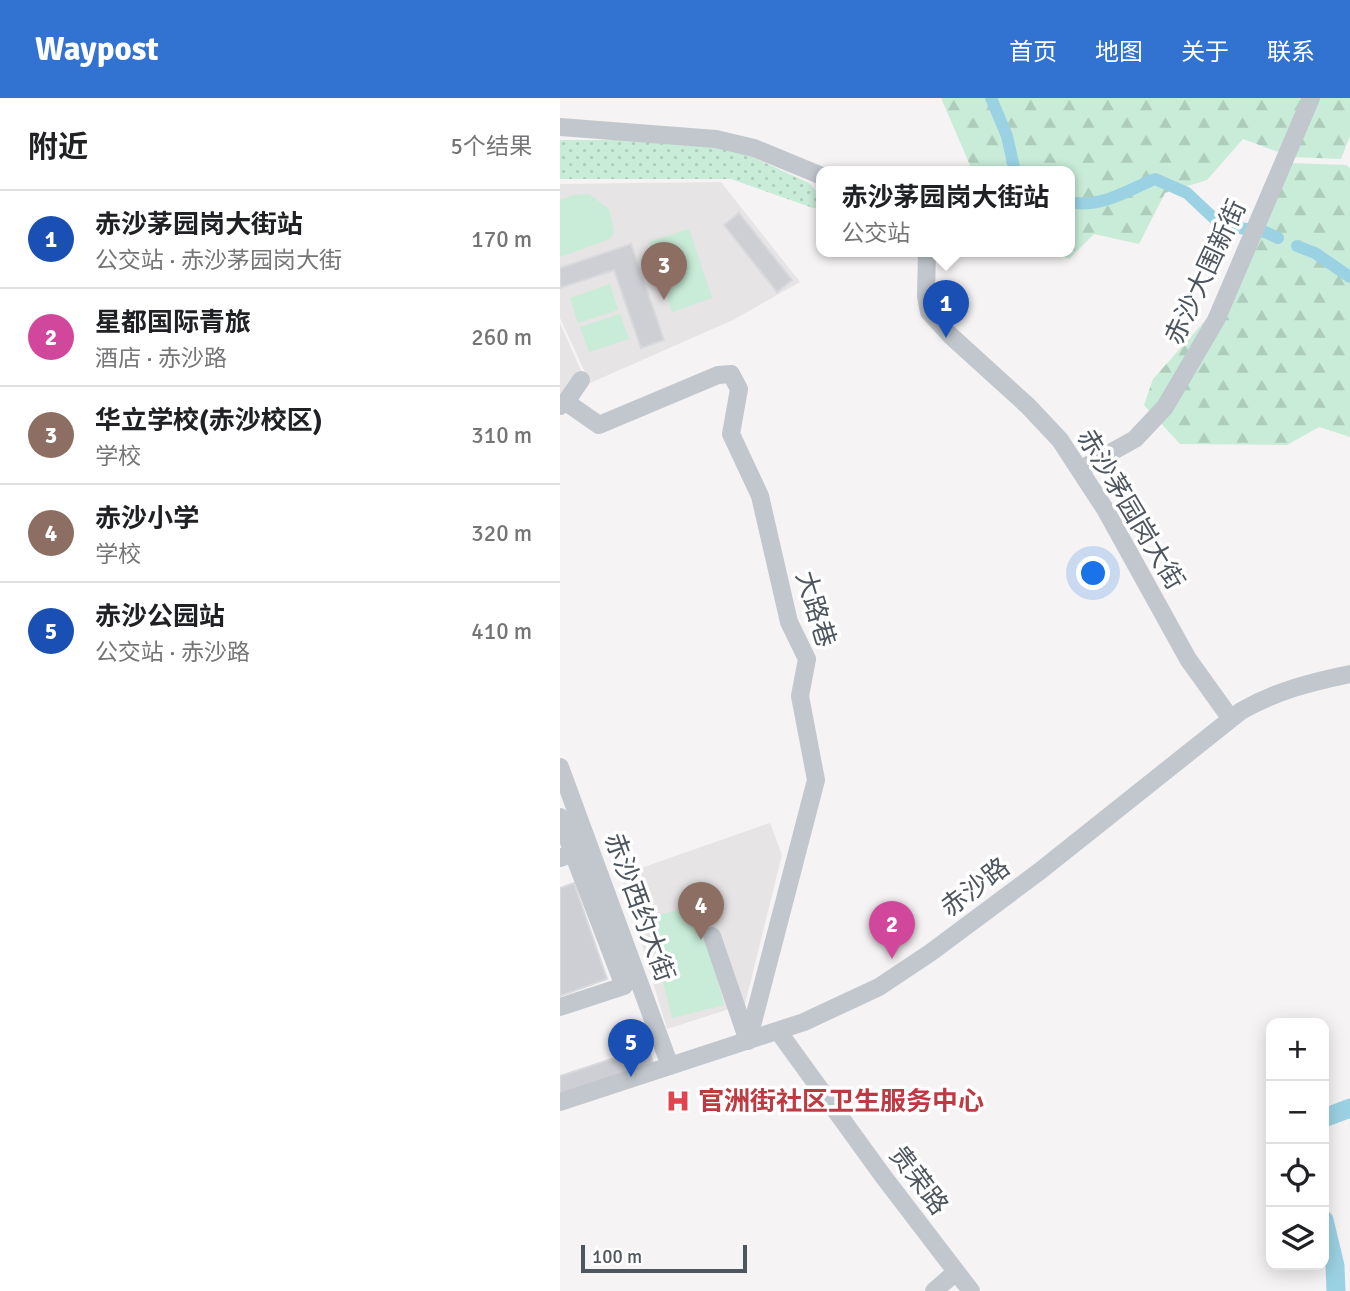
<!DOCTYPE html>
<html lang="zh">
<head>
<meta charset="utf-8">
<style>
  body { margin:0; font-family:Signika,"Noto Sans SC",sans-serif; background:#f2f2f2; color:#202124 }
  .controls { position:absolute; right:21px; bottom:21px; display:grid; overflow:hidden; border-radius:14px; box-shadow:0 4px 18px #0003 }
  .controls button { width:63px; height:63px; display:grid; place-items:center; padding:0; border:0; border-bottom:2px solid #e0e0e0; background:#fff; color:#202124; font:35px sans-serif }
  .scale { position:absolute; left:21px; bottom:18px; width:166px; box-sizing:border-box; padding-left:7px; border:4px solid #4d555e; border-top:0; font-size:19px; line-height:24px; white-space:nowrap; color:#4d555e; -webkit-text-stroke:5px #fff; paint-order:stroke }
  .you { position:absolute; left:534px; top:476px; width:24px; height:24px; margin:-18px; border:5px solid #fff; border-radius:50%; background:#1a73e8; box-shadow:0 0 0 10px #1a73e833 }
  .badge { display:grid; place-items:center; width:46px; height:46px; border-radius:50%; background:#3272d0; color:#fff; font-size:23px; font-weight:700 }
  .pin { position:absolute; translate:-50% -58px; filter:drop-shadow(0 2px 4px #0008) }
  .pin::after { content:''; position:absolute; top:37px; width:24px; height:21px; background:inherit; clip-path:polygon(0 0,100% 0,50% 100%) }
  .popup { position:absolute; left:256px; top:68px; width:259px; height:91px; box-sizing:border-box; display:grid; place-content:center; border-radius:14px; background:#fff; filter:drop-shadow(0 2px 5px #0005); font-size:23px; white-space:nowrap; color:#757577 }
  .popup b { font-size:26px; color:#202124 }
  .popup::after { content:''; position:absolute; left:50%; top:100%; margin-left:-14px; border:14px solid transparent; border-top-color:#fff }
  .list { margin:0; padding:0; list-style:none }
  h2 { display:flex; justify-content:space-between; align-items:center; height:91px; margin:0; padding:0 28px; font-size:30px }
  h2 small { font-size:23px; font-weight:400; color:#757577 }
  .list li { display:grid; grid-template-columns:46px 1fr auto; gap:21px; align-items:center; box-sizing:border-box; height:98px; padding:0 28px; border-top:2px solid #e0e0e0 }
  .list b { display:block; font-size:26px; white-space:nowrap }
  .list p { margin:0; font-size:23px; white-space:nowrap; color:#757577 }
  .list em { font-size:23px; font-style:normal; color:#757577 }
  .icon { flex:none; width:38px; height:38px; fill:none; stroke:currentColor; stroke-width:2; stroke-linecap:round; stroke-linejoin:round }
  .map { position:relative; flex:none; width:790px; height:1193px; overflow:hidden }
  header { display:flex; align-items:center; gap:42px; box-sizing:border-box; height:98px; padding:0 35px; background:#3272d0; color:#fff }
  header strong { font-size:33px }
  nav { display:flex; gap:38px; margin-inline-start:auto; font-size:24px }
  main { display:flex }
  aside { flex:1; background:#fff }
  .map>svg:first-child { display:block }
</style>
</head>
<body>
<header>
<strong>Waypost</strong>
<nav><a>首页</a><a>地图</a><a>关于</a><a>联系</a></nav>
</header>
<main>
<aside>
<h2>附近<small>5个结果</small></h2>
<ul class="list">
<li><span class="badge" style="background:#1a4fb4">1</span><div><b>赤沙茅园岗大街站</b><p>公交站 · 赤沙茅园岗大街</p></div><em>170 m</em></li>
<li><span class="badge" style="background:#d1479c">2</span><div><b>星都国际青旅</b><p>酒店 · 赤沙路</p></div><em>260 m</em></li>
<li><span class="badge" style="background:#8d6e63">3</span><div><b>华立学校(赤沙校区)</b><p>学校</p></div><em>310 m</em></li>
<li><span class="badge" style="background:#8d6e63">4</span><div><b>赤沙小学</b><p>学校</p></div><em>320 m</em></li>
<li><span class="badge" style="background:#1a4fb4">5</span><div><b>赤沙公园站</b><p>公交站 · 赤沙路</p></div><em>410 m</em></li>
</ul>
</aside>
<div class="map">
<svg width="790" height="1193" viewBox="0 0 790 1193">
  <defs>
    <pattern id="forest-firs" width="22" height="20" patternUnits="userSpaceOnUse" patternTransform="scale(1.75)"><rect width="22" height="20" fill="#c8ecd7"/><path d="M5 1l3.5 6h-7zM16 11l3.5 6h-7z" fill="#adccbb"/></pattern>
    <pattern id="park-dots" width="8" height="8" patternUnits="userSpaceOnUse" patternTransform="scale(1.75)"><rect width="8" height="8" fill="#c8ecd7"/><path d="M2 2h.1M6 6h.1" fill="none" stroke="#adccbb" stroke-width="1.8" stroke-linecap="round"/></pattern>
  </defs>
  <rect width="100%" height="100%" fill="#f5f3f3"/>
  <path fill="#e6e4e4" d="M161,84L240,184L173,222L30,285L0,220V86Z
    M0,225L27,286L0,301Z
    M210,725L222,757L185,906L107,931L61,777Z"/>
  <path fill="#c8ecd7" d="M29,96L49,111L54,133L50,141L0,159V102L13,97Z
    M129,131L152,200L112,214L89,144Z
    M50,186L58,212L18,225L10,200Z
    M60,216L69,241L29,254L20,229Z
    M138,807L164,907L112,920L87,820Z"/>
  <path fill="url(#forest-firs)" d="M381,0H790V38L781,61L732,59L683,41L647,82L605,95L579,146L534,136L509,161L495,154H510V74H413Z
    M729,65L786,67L790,70V339L759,329L727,347L620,346L584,307L593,281L676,188Z"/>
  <path fill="url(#park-dots)" d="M0,42H77L175,51L249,85L262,99V110H253L171,81H0Z"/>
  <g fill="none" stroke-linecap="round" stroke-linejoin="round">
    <path stroke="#9bd2e3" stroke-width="12" d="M431,0L447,38L455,74
      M510,104C540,111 568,92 595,81L627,95L661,127L705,134L718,140
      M737,148L755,155L790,179"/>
    <path stroke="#9bd2e3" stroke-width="19" d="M764,1020L790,1010
      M764,1122L775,1168L776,1193"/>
  </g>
  <path fill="#cecfd4" stroke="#d8d9dd" stroke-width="2" d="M179,115L232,182L217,194L164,127Z
    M71,146L104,242L81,250L54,172L0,190V170Z
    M14,785L47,881L0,898V790Z
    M88,949L94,968L0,999V978Z"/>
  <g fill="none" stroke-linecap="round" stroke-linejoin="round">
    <path stroke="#c1c7cd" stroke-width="18" d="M0,29L156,41L194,50L262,78
      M367,154L366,198L369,214L391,238L468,308L500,342L545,411L628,561L671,621
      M6,304L39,327L158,277L171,276L179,291L171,336L200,398L229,524L247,561L240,598L256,682L188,943
      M0,308L6,304L21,282
      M521,371L575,341L605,309L656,222L751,0
      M0,669L110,968
      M0,719L13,755L0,760
      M152,838L188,943
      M0,909L64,888L13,755
      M218,933L323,1078L411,1193
      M0,1004L244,924L319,889L370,855L480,773L681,613C716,593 751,584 790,576
      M374,1193L396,1174"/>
  </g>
  <defs>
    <g id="hospital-bare" transform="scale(1.89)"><path d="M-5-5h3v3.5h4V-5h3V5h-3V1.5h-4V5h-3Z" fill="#e0444e" stroke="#fff" stroke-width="2.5" paint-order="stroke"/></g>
  </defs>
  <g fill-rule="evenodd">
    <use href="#hospital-bare" x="118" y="1003"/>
  </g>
  <g text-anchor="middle" stroke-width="7" stroke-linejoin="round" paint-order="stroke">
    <g font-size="26" fill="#4d555e" stroke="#fff">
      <text transform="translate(645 174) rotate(-65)" y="9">赤沙大围新街</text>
      <text transform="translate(571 411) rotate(59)" y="9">赤沙茅园岗大街</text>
      <text transform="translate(256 511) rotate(73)" y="9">大路巷</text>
      <text transform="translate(415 789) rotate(-37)" y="9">赤沙路</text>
      <text transform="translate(80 809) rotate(70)" y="9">赤沙西约大街</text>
      <text transform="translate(359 1082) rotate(53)" y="9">贵荣路</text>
    </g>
    <g font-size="26" font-weight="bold" fill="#be3a42" stroke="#fff" text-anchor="start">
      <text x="138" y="1012">官洲街社区卫生服务中心</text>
    </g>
  </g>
</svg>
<div class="controls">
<button>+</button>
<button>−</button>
<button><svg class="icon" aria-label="locate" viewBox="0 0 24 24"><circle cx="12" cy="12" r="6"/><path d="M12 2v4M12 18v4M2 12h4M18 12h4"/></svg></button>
<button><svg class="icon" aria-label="layers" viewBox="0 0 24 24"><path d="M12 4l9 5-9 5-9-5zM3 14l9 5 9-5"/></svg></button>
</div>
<div class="scale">100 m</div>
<div class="you"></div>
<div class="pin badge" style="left:386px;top:240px;background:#1a4fb4">1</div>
<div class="popup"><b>赤沙茅园岗大街站</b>公交站</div>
<div class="pin badge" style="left:332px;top:861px;background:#d1479c">2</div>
<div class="pin badge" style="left:104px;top:202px;background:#8d6e63">3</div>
<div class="pin badge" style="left:141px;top:842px;background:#8d6e63">4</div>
<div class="pin badge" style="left:71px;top:979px;background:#1a4fb4">5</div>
</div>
</main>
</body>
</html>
